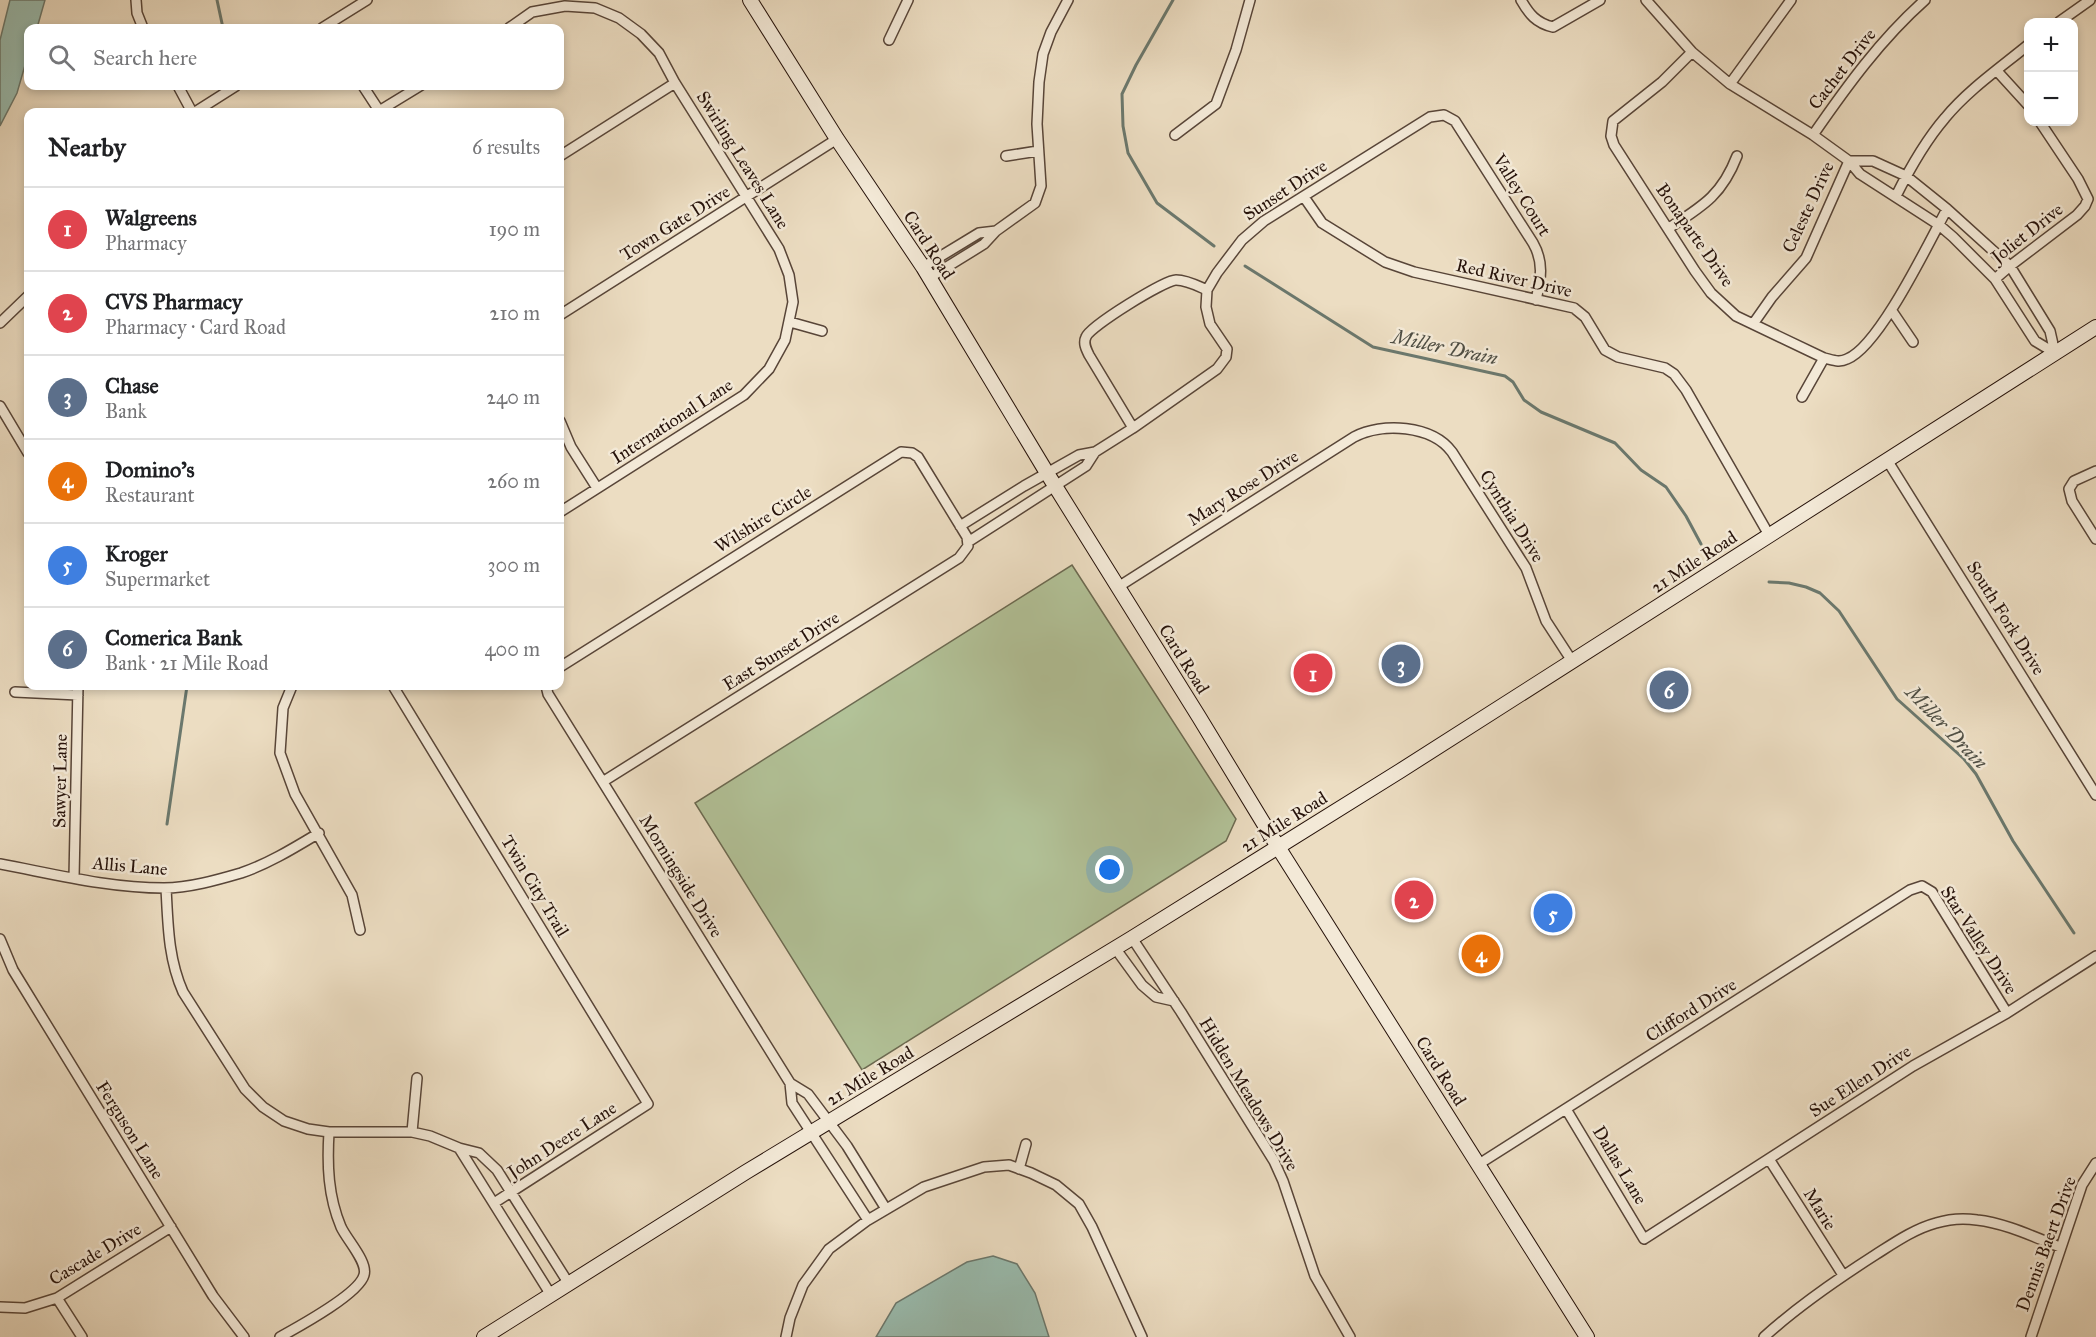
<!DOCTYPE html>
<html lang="en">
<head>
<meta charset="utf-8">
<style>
  body { margin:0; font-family:"IM FELL Great Primer",serif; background:#f6f6f6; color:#202124 }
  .controls { position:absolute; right:18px; top:18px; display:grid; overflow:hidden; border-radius:12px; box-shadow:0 3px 9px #0003 }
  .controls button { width:54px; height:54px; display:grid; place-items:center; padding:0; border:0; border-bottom:2px solid #e0e0e0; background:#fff; color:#202124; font:30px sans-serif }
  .you { position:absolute; left:1110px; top:870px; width:21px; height:21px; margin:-15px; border:4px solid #fff; border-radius:50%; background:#1a73e8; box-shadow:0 0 0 9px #1a73e833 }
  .badge { display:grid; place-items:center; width:39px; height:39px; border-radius:50%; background:#8f2418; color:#fff; font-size:20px; font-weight:700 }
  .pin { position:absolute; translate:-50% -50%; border:3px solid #fff; box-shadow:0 2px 6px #0006 }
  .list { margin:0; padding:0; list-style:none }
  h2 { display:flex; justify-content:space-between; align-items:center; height:78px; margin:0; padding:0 24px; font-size:26px }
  h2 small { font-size:20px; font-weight:400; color:#757577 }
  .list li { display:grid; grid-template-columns:39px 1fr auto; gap:18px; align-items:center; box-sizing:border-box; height:84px; padding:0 24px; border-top:2px solid #e0e0e0 }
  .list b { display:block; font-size:22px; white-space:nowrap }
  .list p { margin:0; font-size:20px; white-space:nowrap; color:#757577 }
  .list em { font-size:20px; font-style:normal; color:#757577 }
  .icon { flex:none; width:33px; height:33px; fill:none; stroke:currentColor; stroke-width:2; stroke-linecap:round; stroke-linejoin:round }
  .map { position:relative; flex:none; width:2096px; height:1337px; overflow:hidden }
  .search { position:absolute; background:#fff; box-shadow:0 3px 9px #0003; left:24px; top:24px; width:540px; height:66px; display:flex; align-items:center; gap:15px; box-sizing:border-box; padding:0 21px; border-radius:12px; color:#757577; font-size:22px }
  .panel { position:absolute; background:#fff; box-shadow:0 3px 9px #0003; left:24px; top:108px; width:540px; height:582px; border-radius:12px }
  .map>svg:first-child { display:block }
</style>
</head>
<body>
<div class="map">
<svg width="2096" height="1337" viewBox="0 0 2096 1337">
  <rect width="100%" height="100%" fill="#ecddc2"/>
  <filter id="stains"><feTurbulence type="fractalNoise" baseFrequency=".00333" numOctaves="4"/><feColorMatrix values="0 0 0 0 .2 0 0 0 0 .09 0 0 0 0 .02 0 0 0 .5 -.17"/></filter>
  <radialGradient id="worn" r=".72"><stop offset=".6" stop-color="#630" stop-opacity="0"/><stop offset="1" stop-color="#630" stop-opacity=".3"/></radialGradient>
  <path fill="#b2c298" stroke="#6c6a51" stroke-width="1.5" d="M1072,565L1236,819L1226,841L862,1070L695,803Z"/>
  <path fill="#99bcaf" stroke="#6b786d" stroke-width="1.5" d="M10,0H45L37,28H28V55L17,93L0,126V40Z
    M993,1256L1017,1264L1035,1293L1049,1337H876L896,1303L967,1262Z"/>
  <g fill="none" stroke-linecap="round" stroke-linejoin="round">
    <path stroke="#6b786d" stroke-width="3" d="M217,0L223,28
      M1173,0L1136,65L1122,94L1123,126L1128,153L1157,203L1214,246
      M1245,266L1373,347L1505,376L1513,382L1524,400L1541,412L1615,443L1641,470L1666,487L1686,516L1701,544
      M1769,582L1789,583L1806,587L1820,593L1839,611L1897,699L1964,759L1976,774L2013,841L2074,933
      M167,824L187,686"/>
    <g stroke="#584538" stroke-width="12">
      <path id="street" d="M136,0L137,13L143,28
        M1521,0C1529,14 1536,23 1553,27L1600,0
        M1646,0L1692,52L1730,84L1813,135L1849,161L1860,174L1939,225L1953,237L1995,279L2035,341L2055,353
        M2059,22L2090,0
        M322,28L367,0
        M509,28L532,12L565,6L595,8L619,18L641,34L659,53L675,83L779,249L789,275L793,302L785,340L769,369L744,395L560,512
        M889,40L908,0
        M1692,52L1662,82L1613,121L1611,136L1614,145L1695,271L1711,293L1736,316L1824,358C1833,360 1839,363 1847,359C1879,347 1929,242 1947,209
        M1997,71L2028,105
        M1730,84L1791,0
        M178,86L192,112
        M363,86L380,112
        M379,111L420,86
        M195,112L236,86
        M1175,135L1216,104L1236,50L1250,0
        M1813,135C1847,86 1881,39 1925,0
        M560,156L675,83
        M1006,156L1038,151
        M1849,161H1873L1906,176L1947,209L2010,266L2050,331L2055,353
        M1896,196C1909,170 1926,140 1945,118C1968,90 2000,68 2028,45
        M1304,197L1322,223L1385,262L1414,272L1574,308L1585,317L1605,350L1618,357L1665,368L1674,374L1686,390L1769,535
        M1669,228C1703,206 1722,195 1737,156
        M923,267L979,233L996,231
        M929,278L984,244L996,231L1035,203L1041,186L1037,124L1039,82L1043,54L1051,32L1068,0
        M1995,279L2010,266L2077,215L2085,206L2088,199L2078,179L2040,122
        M1892,311L1913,342
        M560,315L837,139
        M790,322L822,331
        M0,323L28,296
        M1753,324L1772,297L1806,258L1849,161
        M1802,397L1824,358
        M0,406L28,453
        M560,421L571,447L597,488
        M1133,428L1089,355C1086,349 1083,343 1086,337C1090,326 1165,280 1176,280C1187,280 1198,286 1207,290
        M1887,460L2096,795
        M2096,471L2074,481L2069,489L2072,501L2096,539
        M960,526L1024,486L1079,455L1095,452L1133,428L1217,369L1226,357L1227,349L1210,324L1206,307L1207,290L1217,273L1242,240L1264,221L1430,117L1444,115L1455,121L1533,243C1544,262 1541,279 1536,300
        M968,542L1086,466L1095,452
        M1118,587L1354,437C1382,422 1432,425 1452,452L1526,568L1546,621L1572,661
        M560,667L901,452L912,453L918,457L967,537L968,546L959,558L604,781
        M292,686L283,708L280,753L295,794L352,895L360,930
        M393,686L648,1104L494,1203
        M546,686L548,694L790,1083L808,1094L847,1146L886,1209
        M15,692L78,695
        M0,864C54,874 109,888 164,888C189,888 217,880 241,873C268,864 294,848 319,833
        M74,878L78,686
        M166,888C168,924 168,958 183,992L245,1089L263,1107L284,1121L308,1129L329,1132H412L430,1136L459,1148L479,1153L497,1170L569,1284
        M1132,938L1181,1012L1274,1161L1283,1181L1315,1276L1350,1337
        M0,939L13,970L213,1296L244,1337
        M1115,948L1142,985L1156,997L1174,1001
        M790,1083L792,1103L868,1220
        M1566,1109L1644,1239L1913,1066L2007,1013L2096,956
        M412,1132L417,1078
        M459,1148L551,1295
        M1769,1159L1843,1275
        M1479,1164L1910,890L1922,886L1932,892L2007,1013
        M1019,1169L1026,1144
        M57,1298L82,1337
        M0,1307L25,1308L57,1298L171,1227
        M280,1337C298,1327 359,1294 364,1275C368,1262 347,1240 341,1227C328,1196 327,1165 329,1132
        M786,1337L790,1318L803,1285L829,1249L868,1220L924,1187L984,1167L1009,1165L1031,1173L1056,1185L1079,1204L1092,1227L1142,1337
        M1764,1337C1798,1306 1836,1280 1875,1255C1894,1243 1914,1229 1936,1223C1949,1219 1964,1218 1977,1220C2005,1223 2034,1237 2060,1247
        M2031,1337L2082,1185L2096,1163"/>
    </g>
    <g stroke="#26120a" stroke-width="16">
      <path id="secondary" d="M750,0L837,139L923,267L1047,473L1199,717L1278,847L1587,1337
        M484,1337L746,1172L1132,938L1400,771L2096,327"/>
    </g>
    <use href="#street" stroke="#f3e9d7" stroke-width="9"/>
    <use href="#secondary" stroke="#f3e9d7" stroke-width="14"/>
  </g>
  <g text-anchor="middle" stroke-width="5" stroke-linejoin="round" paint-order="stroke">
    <g font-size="18" fill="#26120a" stroke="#f3e9d7">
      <text transform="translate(1842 69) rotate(-52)" y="6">Cachet Drive</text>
      <text transform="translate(743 160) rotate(58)" y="6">Swirling Leaves Lane</text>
      <text transform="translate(1285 190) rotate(-33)" y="6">Sunset Drive</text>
      <text transform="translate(1522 195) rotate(58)" y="6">Valley Court</text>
      <text transform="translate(1808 207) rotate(-65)" y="6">Celeste Drive</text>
      <text transform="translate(675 223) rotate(-32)" y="6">Town Gate Drive</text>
      <text transform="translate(2027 233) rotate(-38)" y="6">Joliet Drive</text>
      <text transform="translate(1695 235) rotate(55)" y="6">Bonaparte Drive</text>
      <text transform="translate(929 245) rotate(57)" y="6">Card Road</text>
      <text transform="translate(1514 278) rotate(13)" y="6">Red River Drive</text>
      <text transform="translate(672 421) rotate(-33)" y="6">International Lane</text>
      <text transform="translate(1243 488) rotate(-32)" y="6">Mary Rose Drive</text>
      <text transform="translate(1512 516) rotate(58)" y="6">Cynthia Drive</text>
      <text transform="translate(763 519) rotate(-32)" y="6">Wilshire Circle</text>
      <text transform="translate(1694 562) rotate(-33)" y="6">21 Mile Road</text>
      <text transform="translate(2006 618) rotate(58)" y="6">South Fork Drive</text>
      <text transform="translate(781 651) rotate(-32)" y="6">East Sunset Drive</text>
      <text transform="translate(1184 659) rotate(58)" y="6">Card Road</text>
      <text transform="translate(60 781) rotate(-89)" y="6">Sawyer Lane</text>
      <text transform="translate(1284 822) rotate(-32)" y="6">21 Mile Road</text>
      <text transform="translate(130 866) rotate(5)" y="6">Allis Lane</text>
      <text transform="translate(681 876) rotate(58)" y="6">Morningside Drive</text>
      <text transform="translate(535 886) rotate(59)" y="6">Twin City Trail</text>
      <text transform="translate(1979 940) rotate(57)" y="6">Star Valley Drive</text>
      <text transform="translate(1691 1010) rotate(-32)" y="6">Clifford Drive</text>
      <text transform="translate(1441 1071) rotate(58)" y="6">Card Road</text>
      <text transform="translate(870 1076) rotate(-31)" y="6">21 Mile Road</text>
      <text transform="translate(1860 1081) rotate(-33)" y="6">Sue Ellen Drive</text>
      <text transform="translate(1249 1094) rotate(59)" y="6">Hidden Meadows Drive</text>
      <text transform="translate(130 1130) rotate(58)" y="6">Ferguson Lane</text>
      <text transform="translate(562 1140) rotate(-33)" y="6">John Deere Lane</text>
      <text transform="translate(1620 1165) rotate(59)" y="6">Dallas Lane</text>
      <text transform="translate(1820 1209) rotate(58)" y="6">Marie</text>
      <text transform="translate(2046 1244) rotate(-70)" y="6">Dennis Baert Drive</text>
      <text transform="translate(95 1254) rotate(-31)" y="6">Cascade Drive</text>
    </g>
    <g font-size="20" font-style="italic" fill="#4e4e44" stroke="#f3e9d7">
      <text transform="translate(1445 347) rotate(12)" y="7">Miller Drain</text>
      <text transform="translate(1947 727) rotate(46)" y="7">Miller Drain</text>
    </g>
  </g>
  <rect width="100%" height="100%" filter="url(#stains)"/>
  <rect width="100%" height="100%" fill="url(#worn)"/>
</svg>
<div class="controls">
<button>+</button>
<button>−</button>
</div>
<div class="you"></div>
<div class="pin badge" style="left:1313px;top:673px;background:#e0444e">1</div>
<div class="pin badge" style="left:1414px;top:900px;background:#e0444e">2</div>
<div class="pin badge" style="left:1401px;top:664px;background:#5c6f8a">3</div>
<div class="pin badge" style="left:1481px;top:954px;background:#e8710a">4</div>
<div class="pin badge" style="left:1553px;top:913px;background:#3f7fe0">5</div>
<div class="pin badge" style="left:1669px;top:690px;background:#5c6f8a">6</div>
<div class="search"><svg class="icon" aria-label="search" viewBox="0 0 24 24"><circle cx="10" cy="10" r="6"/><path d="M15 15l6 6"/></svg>Search here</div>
<section class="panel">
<h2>Nearby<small>6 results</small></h2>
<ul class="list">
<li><span class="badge" style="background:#e0444e">1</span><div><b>Walgreens</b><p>Pharmacy</p></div><em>190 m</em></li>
<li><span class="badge" style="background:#e0444e">2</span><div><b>CVS Pharmacy</b><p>Pharmacy · Card Road</p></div><em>210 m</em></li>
<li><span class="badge" style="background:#5c6f8a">3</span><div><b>Chase</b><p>Bank</p></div><em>240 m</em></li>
<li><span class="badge" style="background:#e8710a">4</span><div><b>Domino's</b><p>Restaurant</p></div><em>260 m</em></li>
<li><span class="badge" style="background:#3f7fe0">5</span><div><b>Kroger</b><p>Supermarket</p></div><em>300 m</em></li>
<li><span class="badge" style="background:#5c6f8a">6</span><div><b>Comerica Bank</b><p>Bank · 21 Mile Road</p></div><em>400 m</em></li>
</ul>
</section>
</div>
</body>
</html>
